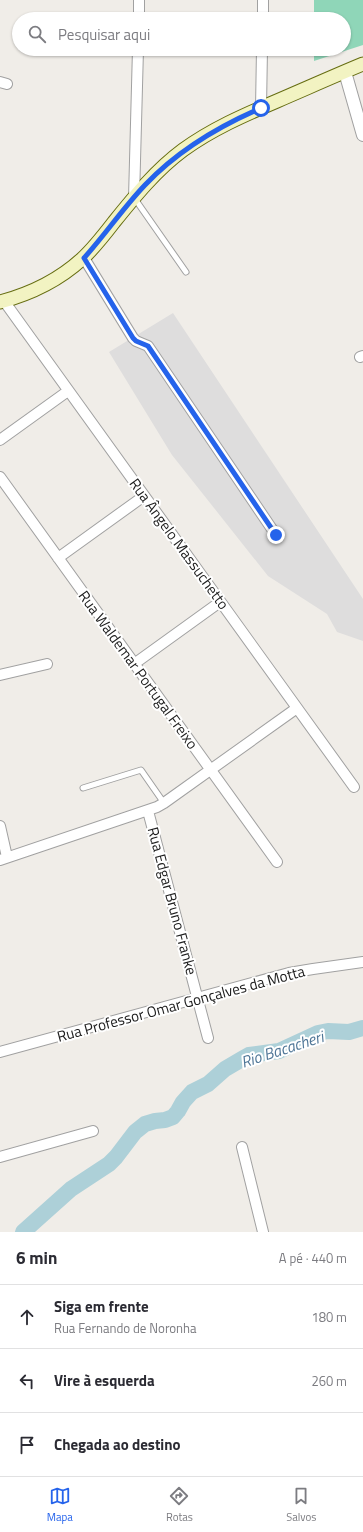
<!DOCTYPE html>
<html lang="pt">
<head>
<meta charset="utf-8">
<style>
  body { margin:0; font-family:"Titillium Web",sans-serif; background:#f2f2f3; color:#2b2b33 }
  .stop { position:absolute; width:12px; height:12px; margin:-9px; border:3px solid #2563eb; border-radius:50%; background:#fff }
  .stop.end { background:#2563eb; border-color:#fff; box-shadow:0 1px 4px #0008 }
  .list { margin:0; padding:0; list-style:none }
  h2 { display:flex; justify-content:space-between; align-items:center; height:52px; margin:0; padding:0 16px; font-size:17px }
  h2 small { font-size:13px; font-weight:400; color:#7c7c81 }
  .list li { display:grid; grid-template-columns:26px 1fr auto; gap:12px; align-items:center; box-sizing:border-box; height:64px; padding:0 16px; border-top:1px solid #e1e1e2 }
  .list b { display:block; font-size:15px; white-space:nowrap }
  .list p { margin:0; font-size:13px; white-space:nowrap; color:#7c7c81 }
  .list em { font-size:13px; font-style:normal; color:#7c7c81 }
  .icon { flex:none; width:22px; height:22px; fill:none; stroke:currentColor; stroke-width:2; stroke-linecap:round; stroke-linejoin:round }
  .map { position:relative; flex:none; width:363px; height:1232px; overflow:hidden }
  .search { position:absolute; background:#fff; box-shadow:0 1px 3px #0004; left:12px; right:12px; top:12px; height:44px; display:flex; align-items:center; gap:10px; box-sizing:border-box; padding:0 14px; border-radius:22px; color:#7c7c81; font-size:15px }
  .sheet { height:244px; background:#fff }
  nav { display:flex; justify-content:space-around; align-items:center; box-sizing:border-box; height:56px; border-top:1px solid #e1e1e2; background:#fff; font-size:11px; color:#7c7c81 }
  nav a { display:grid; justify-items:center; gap:2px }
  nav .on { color:#2563eb }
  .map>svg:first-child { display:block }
</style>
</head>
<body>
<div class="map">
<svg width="363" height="1232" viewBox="0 0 363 1232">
  <rect width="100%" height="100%" fill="#f0ede8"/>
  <path fill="#dedddd" d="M173,313L363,599V641L337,632L327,614L268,576L172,455L109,352Z"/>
  <path fill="#8fd6b8" d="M314,0H363V45L314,61V49H344V19H314Z"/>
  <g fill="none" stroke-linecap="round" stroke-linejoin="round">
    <path stroke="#add0d8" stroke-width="16" d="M23,1232L71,1189L109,1164L116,1157L135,1132L145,1124L155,1121L165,1120L173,1117L178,1111L183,1102L192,1092L208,1084L225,1069L242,1059L249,1055L279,1051L318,1033L328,1031L349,1032L363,1028"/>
    <g stroke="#a1a1a1" stroke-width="7">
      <path id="service" d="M135,199L186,272
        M83,788L141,770L164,803"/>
    </g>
    <g stroke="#a1a1a1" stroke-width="12">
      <path id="minor" d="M139,19V0
        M263,19V0
        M0,82L7,84
        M261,108L262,49
        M134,198L138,49
        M84,258L133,338L136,341L148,346L276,535
        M4,301L354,787
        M360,357L363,356
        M0,440L68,391
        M0,477L277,862
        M58,558L144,496
        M134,664L220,602
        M0,675L47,664
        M148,811L208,1038
        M0,826L7,857
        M0,860L157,807L164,803L297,708
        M0,1052L289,973L313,969L363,962
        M242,1147L263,1232
        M0,1157L93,1131"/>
    </g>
    <g stroke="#a1a1a1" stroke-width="14">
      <path id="tertiary" d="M345,72L363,135"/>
    </g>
    <g stroke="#666d11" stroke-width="15">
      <path id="secondary" d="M0,302C30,294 59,280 82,259C94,248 104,235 114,222C135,196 156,170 183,150C212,129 244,115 277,101C305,89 334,76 363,64"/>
    </g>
    <use href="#service" stroke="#fff" stroke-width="5"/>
    <use href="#minor" stroke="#fff" stroke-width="10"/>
    <use href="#tertiary" stroke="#fff" stroke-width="12"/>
    <use href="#secondary" stroke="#f2f3c2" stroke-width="13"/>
  </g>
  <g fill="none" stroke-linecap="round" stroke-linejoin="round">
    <path stroke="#2563eb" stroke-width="5" d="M261,108C217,127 178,150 145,185C123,208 105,235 84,258L133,338L136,341L148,346L276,535"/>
  </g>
  <g text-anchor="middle" stroke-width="4" stroke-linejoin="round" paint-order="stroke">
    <g font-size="15" fill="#202020" stroke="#fff">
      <text transform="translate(179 544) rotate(54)" y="5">Rua Ângelo Massuchetto</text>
      <text transform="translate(138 670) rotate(54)" y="5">Rua Waldemar Portugal Freixo</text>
      <text transform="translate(172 901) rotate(75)" y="5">Rua Edgar Bruno Franke</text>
      <text transform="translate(181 1004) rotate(-15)" y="5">Rua Professor Omar Gonçalves da Motta</text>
    </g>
    <g font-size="16" font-style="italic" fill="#4f7697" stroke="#fff">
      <text transform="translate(282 1049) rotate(-18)" y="6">Rio Bacacheri</text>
    </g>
  </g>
</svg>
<div class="stop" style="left:261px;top:108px"></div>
<div class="stop end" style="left:276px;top:535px"></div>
<div class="search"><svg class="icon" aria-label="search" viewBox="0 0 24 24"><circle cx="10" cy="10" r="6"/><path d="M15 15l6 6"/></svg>Pesquisar aqui</div>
</div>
<section class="sheet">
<h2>6 min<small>A pé · 440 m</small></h2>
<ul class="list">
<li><svg class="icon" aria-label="ahead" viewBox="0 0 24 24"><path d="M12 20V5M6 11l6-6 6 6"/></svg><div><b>Siga em frente</b><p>Rua Fernando de Noronha</p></div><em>180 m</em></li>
<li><svg class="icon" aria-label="left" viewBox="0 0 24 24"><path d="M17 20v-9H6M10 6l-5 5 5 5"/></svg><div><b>Vire à esquerda</b></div><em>260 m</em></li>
<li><svg class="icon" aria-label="arrive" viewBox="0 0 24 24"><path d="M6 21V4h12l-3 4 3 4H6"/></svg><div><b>Chegada ao destino</b></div></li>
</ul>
</section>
<nav>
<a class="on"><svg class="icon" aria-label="map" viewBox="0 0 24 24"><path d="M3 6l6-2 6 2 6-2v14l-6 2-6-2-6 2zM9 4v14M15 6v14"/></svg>Mapa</a>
<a><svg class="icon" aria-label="directions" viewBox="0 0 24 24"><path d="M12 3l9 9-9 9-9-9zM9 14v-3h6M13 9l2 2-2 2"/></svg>Rotas</a>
<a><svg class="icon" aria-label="saved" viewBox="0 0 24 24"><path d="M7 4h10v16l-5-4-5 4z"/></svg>Salvos</a>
</nav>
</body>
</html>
